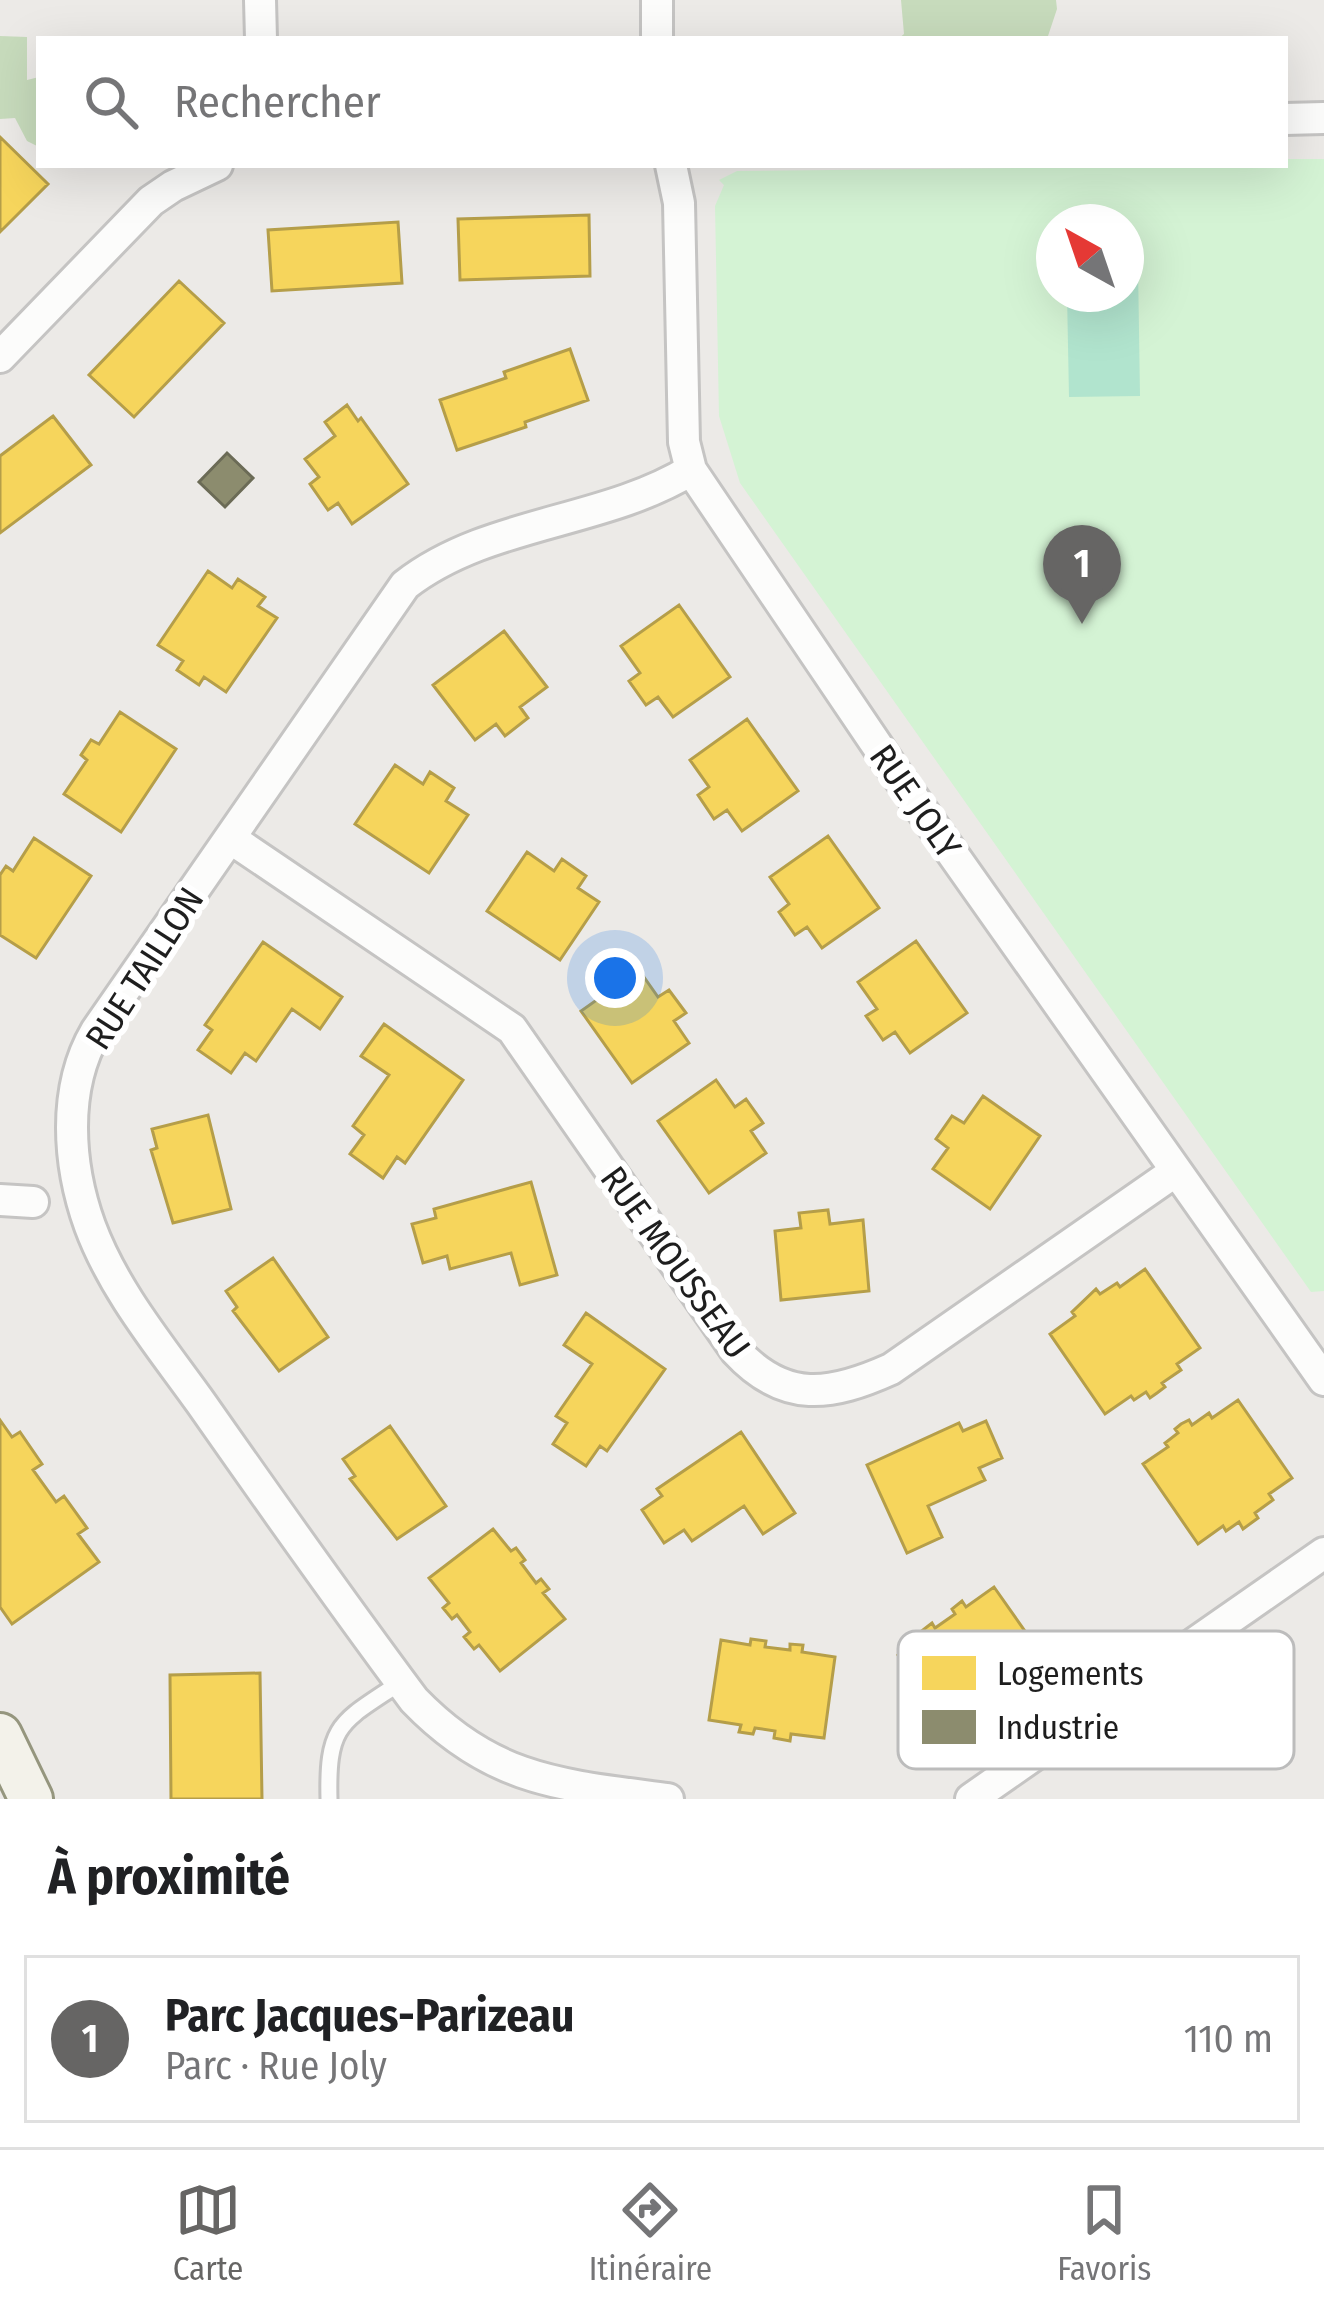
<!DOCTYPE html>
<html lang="fr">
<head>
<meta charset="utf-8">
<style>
  body { margin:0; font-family:"Fira Sans Condensed",sans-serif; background:#f2f2f2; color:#202124 }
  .compass { position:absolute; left:1036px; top:204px; width:108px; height:108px; border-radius:50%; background:#fff; box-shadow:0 12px 48px #0002; rotate:320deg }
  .you { position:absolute; left:615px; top:978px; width:42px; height:42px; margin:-30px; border:9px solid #fff; border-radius:50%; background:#1a73e8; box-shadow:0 0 0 18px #1a73e833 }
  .badge { display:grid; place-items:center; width:78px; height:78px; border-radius:50%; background:#666564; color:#fff; font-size:39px; font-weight:700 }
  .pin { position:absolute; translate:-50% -99px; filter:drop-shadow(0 3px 6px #0008) }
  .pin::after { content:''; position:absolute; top:63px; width:42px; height:36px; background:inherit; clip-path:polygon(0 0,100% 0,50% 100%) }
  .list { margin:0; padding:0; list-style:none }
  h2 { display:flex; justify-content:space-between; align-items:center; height:156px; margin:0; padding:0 48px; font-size:51px }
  h2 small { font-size:39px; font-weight:400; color:#757577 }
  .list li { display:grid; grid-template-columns:78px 1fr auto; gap:36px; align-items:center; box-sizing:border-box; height:168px; margin:0 24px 24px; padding:0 24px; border:3px solid #e0e0e0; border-radius:0px }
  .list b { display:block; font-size:45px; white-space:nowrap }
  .list p { margin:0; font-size:39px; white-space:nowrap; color:#757577 }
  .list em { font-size:39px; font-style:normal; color:#757577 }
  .icon { flex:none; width:66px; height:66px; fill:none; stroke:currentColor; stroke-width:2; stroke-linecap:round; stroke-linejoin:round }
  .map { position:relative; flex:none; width:1324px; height:1799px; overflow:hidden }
  .search { position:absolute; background:#fff; box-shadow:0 12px 48px #0002; left:36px; right:36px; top:36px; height:132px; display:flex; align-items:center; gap:30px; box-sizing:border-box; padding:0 42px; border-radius:0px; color:#757577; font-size:45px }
  .sheet { height:348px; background:#fff }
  nav { display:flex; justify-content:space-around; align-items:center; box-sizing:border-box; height:168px; border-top:3px solid #e0e0e0; background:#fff; font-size:33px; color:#757577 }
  nav a { display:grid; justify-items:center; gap:6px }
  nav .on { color:#666564 }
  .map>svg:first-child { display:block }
</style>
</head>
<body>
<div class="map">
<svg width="1324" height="1799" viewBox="0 0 1324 1799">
  <rect width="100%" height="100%" fill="#eceae7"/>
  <path fill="#c7dbbc" d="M901,0H1056L1057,9L1047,39H898L904,34Z
    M0,36L27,37V80L39,77V147L27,141L15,118L0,119Z"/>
  <path fill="#d4f3d4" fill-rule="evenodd" d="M1285,159H1324V1291L1311,1292L740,483L719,416L715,206L724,185L719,180L737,171L1285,165ZM1054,222H1126V294H1054Z"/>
  <path fill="#b1e4ce" d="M1138,265L1140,396L1069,397L1067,294H1126V266Z"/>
  <path fill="#f6d55c" stroke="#b59e49" stroke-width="3" d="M0,137L48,184L0,232Z
    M589,215L590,276L460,280L458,219Z
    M398,222L402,283L272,291L268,230Z
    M179,281L224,323L134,417L89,375Z
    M570,349L588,400L525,422L526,427L457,450L440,400L506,378L504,372Z
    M347,405L358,421L361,418L408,484L352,524L338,503L328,510L310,484L319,477L305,459L335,436L325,422Z
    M53,416L91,465L0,533V456Z
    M208,571L232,588L238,579L265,597L258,606L277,618L226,692L204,677L199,685L177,670L183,661L158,645Z
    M679,605L730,677L673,717L658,697L646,705L629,681L640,673L621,646Z
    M504,631L547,687L520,707L528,718L505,736L496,724L475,740L433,685Z
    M120,712L176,749L121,832L64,794L87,760L81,755L91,740L99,744Z
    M747,719L798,791L742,831L727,810L714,819L698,795L709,787L690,760Z
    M395,765L423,784L430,772L454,788L446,801L468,815L429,873L355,824Z
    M828,836L879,908L822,948L807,927L795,935L779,912L789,904L770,877Z
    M34,838L91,876L36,958L0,935V875L6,866L13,871Z
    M527,852L554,871L562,859L586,876L578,888L599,902L560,960L487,911Z
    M916,941L967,1013L910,1053L895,1032L883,1040L866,1016L877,1009L858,982Z
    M263,942L342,997L320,1029L292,1009L256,1061L245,1053L231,1073L198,1050L212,1030L205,1025Z
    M639,970L658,997L669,990L686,1013L674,1021L689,1043L632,1083L581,1011Z
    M384,1024L463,1080L405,1163L397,1157L383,1178L350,1154L364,1135L353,1126L389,1075L361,1056Z
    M716,1080L735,1107L746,1099L763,1123L751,1131L766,1153L709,1193L658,1121Z
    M983,1096L1040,1136L990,1209L933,1169L948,1148L936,1139L952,1116L964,1123Z
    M208,1115L231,1209L173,1223L151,1150L157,1148L152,1129Z
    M531,1182L557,1275L520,1285L511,1253L450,1269L447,1256L423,1263L412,1224L436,1218L434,1209Z
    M828,1210L830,1224L863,1220L869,1291L781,1300L775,1231L801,1228L799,1213Z
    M273,1258L328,1337L279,1371L233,1311L237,1307L226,1291Z
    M1145,1269L1200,1348L1177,1364L1181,1370L1162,1383L1165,1387L1157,1393L1150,1398L1146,1392L1134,1400L1131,1396L1105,1414L1050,1334L1075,1316L1072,1312L1096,1289L1100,1294L1117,1283L1120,1287Z
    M586,1313L665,1369L607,1451L600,1446L586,1466L553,1444L567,1423L556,1416L592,1364L564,1345Z
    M1238,1400L1292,1478L1269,1494L1273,1500L1255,1513L1258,1518L1243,1529L1239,1522L1226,1531L1223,1526L1198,1544L1143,1464L1168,1447L1165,1443L1178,1433L1175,1429L1181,1424L1189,1420L1192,1425L1209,1413L1212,1418Z
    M0,1420L12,1437L20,1432L42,1464L33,1470L56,1502L64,1496L87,1528L78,1534L99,1562L12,1624L0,1607Z
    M986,1421L1002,1458L979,1468L985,1480L928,1506L942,1537L907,1553L867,1465L959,1423L963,1431Z
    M390,1426L446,1506L397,1539L350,1479L355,1476L343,1459Z
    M741,1432L795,1513L763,1534L744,1506L692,1541L684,1530L664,1543L642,1510L662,1496L657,1489Z
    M493,1529L511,1551L516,1548L525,1560L521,1563L536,1583L541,1579L549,1589L543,1593L565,1619L500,1671L479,1645L474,1649L464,1637L470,1632L457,1615L452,1619L443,1608L449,1603L429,1578Z
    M994,1587L1041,1654L1014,1673L1018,1679L1005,1689L1001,1683L984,1695L987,1700L975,1708L971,1702L945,1720L898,1655L922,1637L919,1633L932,1623L935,1628L955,1614L952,1609L962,1601L966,1607Z
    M751,1639L766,1641L765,1647L790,1650V1644L803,1645L802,1652L835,1657L824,1738L791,1734L790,1741L774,1738L775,1731L755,1728L753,1734L739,1732L741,1725L709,1720L721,1640L750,1645Z
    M260,1673L262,1799H171L170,1675Z"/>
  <path fill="#8c8c6e" stroke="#6b6b56" stroke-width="3" d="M227,453L253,478L225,507L199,482Z"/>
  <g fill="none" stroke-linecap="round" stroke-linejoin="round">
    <g stroke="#c5c4c3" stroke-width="21">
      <path id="service" d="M329,1799C327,1722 342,1722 401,1682"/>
    </g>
    <g stroke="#c5c4c3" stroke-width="36">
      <path id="minor" d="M260,0L261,39
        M657,0V39
        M1285,119L1324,118
        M671,165L679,203L684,442L691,470L897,775L1324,1380
        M0,357L151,201L173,186L217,165
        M230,838L512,1029L736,1351C785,1404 831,1396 891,1369L1176,1171
        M0,1200L33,1202
        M668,1799C562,1785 493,1782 414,1700C341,1602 271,1503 201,1403C161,1347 114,1291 90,1226C68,1165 62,1089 96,1031L405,585C487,521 603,524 691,470
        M971,1799L1324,1553"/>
    </g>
    <g stroke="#95967e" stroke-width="48">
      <path id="secondary" d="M0,1735L31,1799"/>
    </g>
    <use href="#service" stroke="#fcfcfb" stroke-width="15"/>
    <use href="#minor" stroke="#fcfcfb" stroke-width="30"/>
    <use href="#secondary" stroke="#f3f2ea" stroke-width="42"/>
  </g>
  <g text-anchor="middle" stroke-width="12" stroke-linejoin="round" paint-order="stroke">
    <g font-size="36" fill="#1e1e1e" stroke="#fff">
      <text transform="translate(916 801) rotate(55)" y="13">RUE JOLY</text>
      <text transform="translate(144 968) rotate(-57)" y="13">RUE TAILLON</text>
      <text transform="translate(676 1262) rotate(54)" y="13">RUE MOUSSEAU</text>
    </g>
  </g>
  <rect x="898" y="1631" width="396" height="138" rx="18" fill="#fff" stroke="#bcbcbc" stroke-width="3"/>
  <rect x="922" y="1656" width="54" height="34" fill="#f6d55c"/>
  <rect x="922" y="1710" width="54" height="34" fill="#8c8c6e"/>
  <g font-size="33" fill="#1e1e1e">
    <text x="997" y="1685">Logements</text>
    <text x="997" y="1739">Industrie</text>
  </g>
</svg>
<svg class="compass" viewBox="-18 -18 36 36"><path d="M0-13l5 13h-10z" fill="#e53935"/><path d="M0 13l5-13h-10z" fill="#757577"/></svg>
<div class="you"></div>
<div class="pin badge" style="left:1082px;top:624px">1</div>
<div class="search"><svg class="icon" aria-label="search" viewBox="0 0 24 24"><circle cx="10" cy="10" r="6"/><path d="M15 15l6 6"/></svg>Rechercher</div>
</div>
<section class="sheet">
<h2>À proximité<small></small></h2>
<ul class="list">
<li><span class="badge">1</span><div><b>Parc Jacques-Parizeau</b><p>Parc · Rue Joly</p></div><em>110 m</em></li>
</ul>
</section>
<nav>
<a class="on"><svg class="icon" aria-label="map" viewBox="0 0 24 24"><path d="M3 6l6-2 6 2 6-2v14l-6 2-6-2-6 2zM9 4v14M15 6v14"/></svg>Carte</a>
<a><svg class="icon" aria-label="directions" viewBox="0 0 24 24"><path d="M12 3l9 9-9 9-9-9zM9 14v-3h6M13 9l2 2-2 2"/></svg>Itinéraire</a>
<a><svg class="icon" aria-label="saved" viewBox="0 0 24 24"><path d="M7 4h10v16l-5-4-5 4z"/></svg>Favoris</a>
</nav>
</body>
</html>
